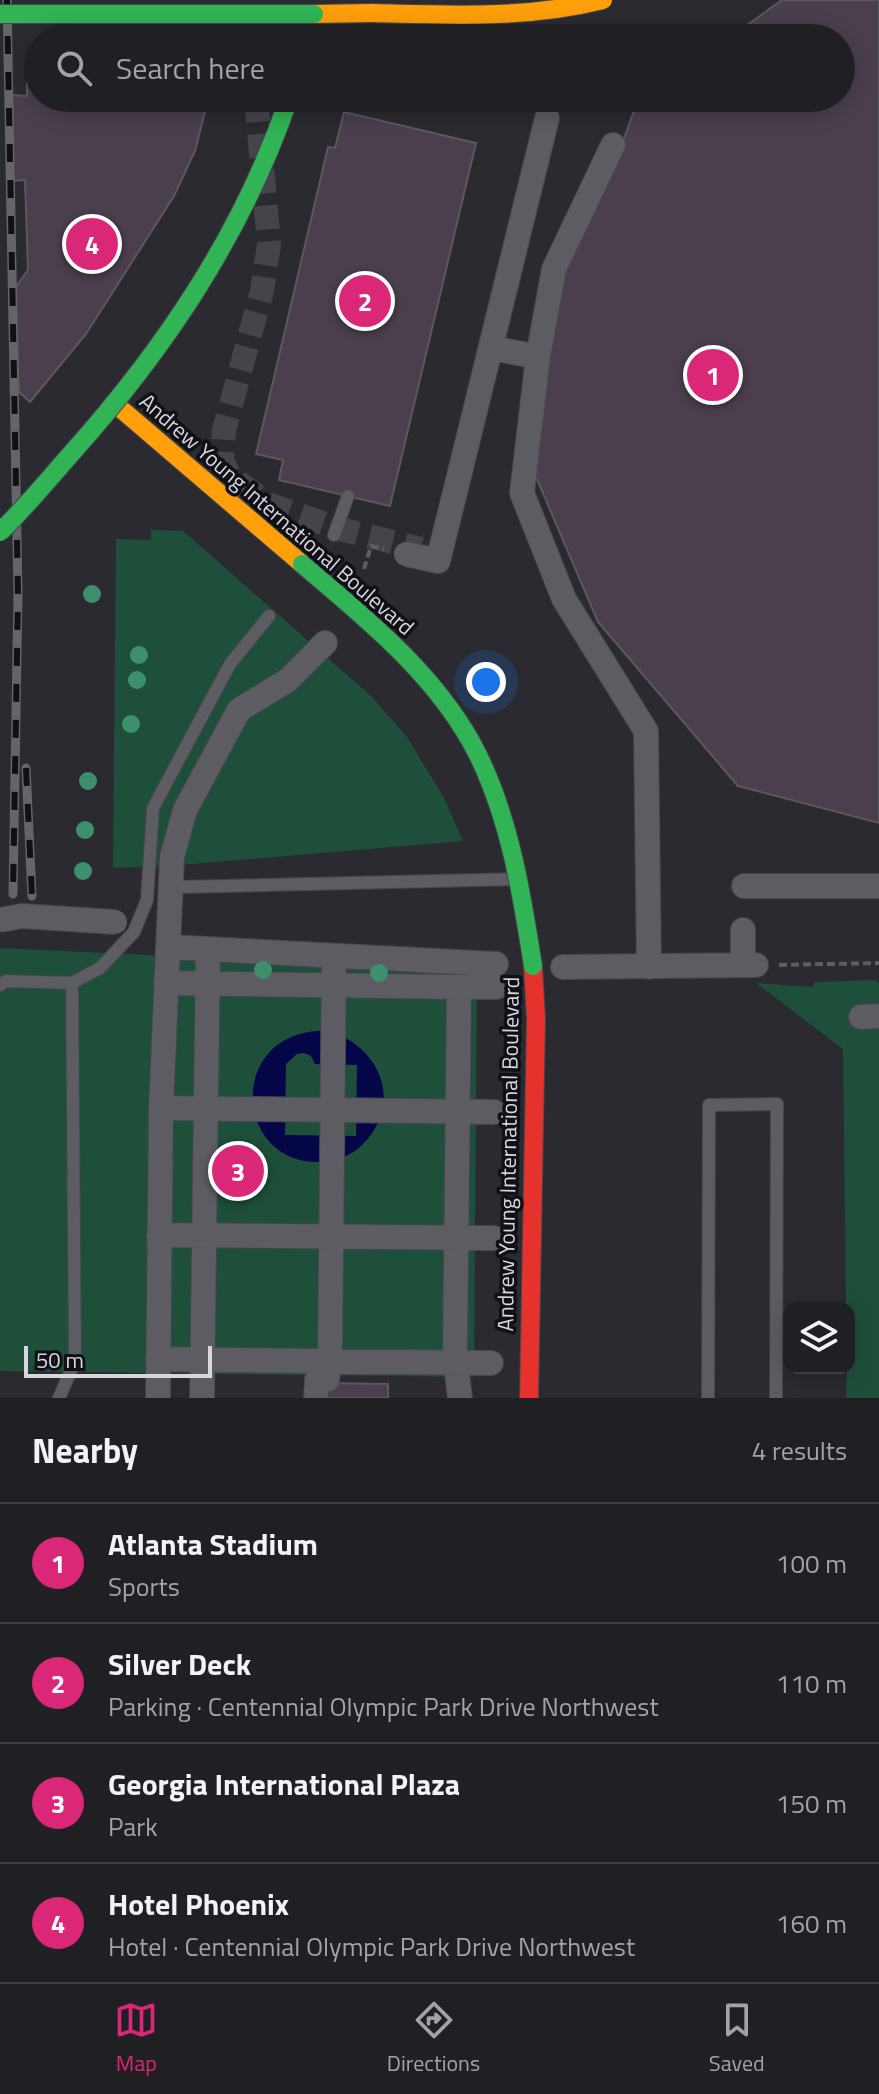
<!DOCTYPE html>
<html lang="en">
<head>
<meta charset="utf-8">
<style>
  body { margin:0; font-family:"Titillium Web",sans-serif; background:#28282c; color:#f1f3f6 }
  .controls { position:absolute; right:24px; bottom:24px; display:grid; overflow:hidden; border-radius:16px; box-shadow:0 4px 20px #0003 }
  .controls button { width:72px; height:72px; display:grid; place-items:center; padding:0; border:0; border-bottom:2px solid #3d3e41; background:#202024; color:#f1f3f6; font:40px sans-serif }
  .scale { position:absolute; left:24px; bottom:20px; width:188px; box-sizing:border-box; padding-left:8px; border:4px solid #d8d7e1; border-top:0; font-size:22px; line-height:28px; white-space:nowrap; color:#d8d7e1; -webkit-text-stroke:6px #101016; paint-order:stroke }
  .you { position:absolute; left:486px; top:682px; width:28px; height:28px; margin:-20px; border:6px solid #fff; border-radius:50%; background:#1a73e8; box-shadow:0 0 0 12px #1a73e833 }
  .badge { display:grid; place-items:center; width:52px; height:52px; border-radius:50%; background:#db2777; color:#fff; font-size:26px; font-weight:700 }
  .pin { position:absolute; translate:-50% -50%; border:4px solid #fff; box-shadow:0 2px 8px #0006 }
  .list { margin:0; padding:0; list-style:none }
  h2 { display:flex; justify-content:space-between; align-items:center; height:104px; margin:0; padding:0 32px; font-size:34px }
  h2 small { font-size:26px; font-weight:400; color:#a2a3a6 }
  .list li { display:grid; grid-template-columns:52px 1fr auto; gap:24px; align-items:center; box-sizing:border-box; height:120px; padding:0 32px; border-top:2px solid #3d3e41 }
  .list b { display:block; font-size:30px; white-space:nowrap }
  .list p { margin:0; font-size:26px; white-space:nowrap; color:#a2a3a6 }
  .list em { font-size:26px; font-style:normal; color:#a2a3a6 }
  .icon { flex:none; width:44px; height:44px; fill:none; stroke:currentColor; stroke-width:2; stroke-linecap:round; stroke-linejoin:round }
  .map { position:relative; flex:none; width:879px; height:1398px; overflow:hidden }
  .search { position:absolute; background:#202024; box-shadow:0 4px 20px #0003; left:24px; right:24px; top:24px; height:88px; display:flex; align-items:center; gap:20px; box-sizing:border-box; padding:0 28px; border-radius:44px; color:#a2a3a6; font-size:30px }
  .sheet { height:584px; background:#202024 }
  nav { display:flex; justify-content:space-around; align-items:center; box-sizing:border-box; height:112px; border-top:2px solid #3d3e41; background:#202024; font-size:22px; color:#a2a3a6 }
  nav a { display:grid; justify-items:center; gap:4px }
  nav .on { color:#db2777 }
  .map>svg:first-child { display:block }
</style>
</head>
<body>
<div class="map">
<svg width="879" height="1398" viewBox="0 0 879 1398">
  <rect width="100%" height="100%" fill="#2a2a30"/>
  <path fill="#1e4f3a" d="M151,530L183,531L371,696L407,737L444,798L463,841L180,865L113,868L116,539L151,540Z
    M0,948L477,971L474,1377L0,1371Z
    M876,980L879,984V1398H846L849,1308H846L843,1049L756,983L813,987L814,982Z"/>
  <path fill="#040648" fill-rule="evenodd" d="M330,1031C381,1048 404,1104 362,1145C351,1156 334,1162 318,1162C231,1162 227,1026 330,1031ZM304,1053L311,1056L315,1064L357,1065L356,1136L285,1135L286,1064L297,1054Z"/>
  <path fill="#4b3f4d" stroke="#5b585d" stroke-width="2" d="M782,0H879V823L738,786L598,622L534,472L560,278L621,147L636,105L646,98H841V38H729Z
    M27,71H38V98H206L205,112L195,151L174,196L86,334L30,402L19,392L15,288L28,270L25,180L13,181L12,95L27,96Z
    M344,112L476,143L390,506L279,480L283,460L256,454L328,147L335,148Z
    M324,1383L388,1384V1398H324Z"/>
  <g fill="none" stroke-linecap="round" stroke-linejoin="round">
    <path stroke="#44444b" stroke-width="24" stroke-dasharray="24 12" stroke-linecap="butt" d="M256,98L269,244L262,291L224,430L222,461L230,476L268,504L340,529L421,549"/>
    <g stroke="#46464c" stroke-width="14">
      <path id="lane" d="M334,535L348,496
        M180,887L517,879
        M0,985L6,981L72,983L100,968L134,932L147,900L153,808L230,664L269,616
        M59,1398L75,1361L72,983
        M708,1398L709,1105L777,1104L776,1398"/>
    </g>
    <g stroke="#46464c" stroke-width="26">
      <path id="street" d="M492,348L538,357L522,493L564,599L646,731L649,967
        M538,357L554,269L613,145
        M461,468L547,118
        M744,886H879
        M169,947L496,964
        M743,965V930
        M563,967L756,965
        M166,983L459,987L455,1357L460,1398
        M459,987H496
        M861,1017L879,1016
        M161,1108L494,1112
        M159,1235L493,1238
        M158,1359L491,1363
        M158,1398L161,1108L172,857L185,810L239,710L288,680L325,643
        M202,1398L208,950
        M316,1398L317,1380H327L330,1356L334,956"/>
    </g>
    <g stroke="#46464c" stroke-width="20">
      <path id="slow" d="M314,14L372,13
        M114,403L302,564"/>
    </g>
    <g stroke="#46464c" stroke-width="20">
      <path id="jam" d="M529,1398L536,1019L533,966"/>
    </g>
    <path stroke="#5d5d62" stroke-width="4" stroke-dasharray="8 4" stroke-linecap="butt" d="M364,569L371,546L384,549
      M779,965L879,963"/>
    <use href="#lane" stroke="#5d5c62" stroke-width="12"/>
    <use href="#street" stroke="#5d5c62" stroke-width="24"/>
    <use href="#slow" stroke="#ff9f0a" stroke-width="18"/>
    <use href="#jam" stroke="#e5322d" stroke-width="18"/>
    <g stroke="#646469" stroke-width="9">
      <path id="rail" d="M7,0L18,594L13,894
        M26,768L32,896"/>
    </g>
    <use href="#rail" stroke="#101016" stroke-width="6" stroke-dasharray="18" stroke-linecap="butt"/>
    <g stroke="#46464c" stroke-width="26" stroke-linecap="butt">
      <path id="street-bridge" d="M406,554L438,561L461,468
        M0,920L22,916L115,922"/>
    </g>
    <g stroke="#46464c" stroke-width="20" stroke-linecap="butt">
      <path id="fast-bridge" d="M0,14H314
        M0,532C25,508 47,481 70,455C165,349 243,233 289,98
        M302,564C367,619 440,678 478,755C510,820 522,895 533,966"/>
    </g>
    <g stroke="#46464c" stroke-width="20" stroke-linecap="butt">
      <path id="slow-bridge" d="M372,13C450,15 527,19 603,0"/>
    </g>
    <use href="#street-bridge" stroke="#5d5c62" stroke-width="24"/>
    <use href="#fast-bridge" stroke="#30b455" stroke-width="18"/>
    <use href="#slow-bridge" stroke="#ff9f0a" stroke-width="18"/>
  </g>
  <g fill="#3d8f6e">
    <circle cx="92" cy="594" r="9"/>
    <circle cx="139" cy="655" r="9"/>
    <circle cx="137" cy="680" r="9"/>
    <circle cx="131" cy="724" r="9"/>
    <circle cx="88" cy="781" r="9"/>
    <circle cx="85" cy="830" r="9"/>
    <circle cx="83" cy="871" r="9"/>
    <circle cx="263" cy="970" r="9"/>
    <circle cx="379" cy="973" r="9"/>
  </g>
  <g text-anchor="middle" stroke-width="7" stroke-linejoin="round" paint-order="stroke">
    <g font-size="22" fill="#d8d7e1" stroke="#101016">
      <text transform="translate(277 514) rotate(41)" y="8">Andrew Young International Boulevard</text>
      <text transform="translate(508 1154) rotate(-89)" y="8">Andrew Young International Boulevard</text>
    </g>
  </g>
</svg>
<div class="controls">
<button><svg class="icon" aria-label="layers" viewBox="0 0 24 24"><path d="M12 4l9 5-9 5-9-5zM3 14l9 5 9-5"/></svg></button>
</div>
<div class="scale">50 m</div>
<div class="you"></div>
<div class="pin badge" style="left:713px;top:375px">1</div>
<div class="pin badge" style="left:365px;top:301px">2</div>
<div class="pin badge" style="left:238px;top:1171px">3</div>
<div class="pin badge" style="left:92px;top:244px">4</div>
<div class="search"><svg class="icon" aria-label="search" viewBox="0 0 24 24"><circle cx="10" cy="10" r="6"/><path d="M15 15l6 6"/></svg>Search here</div>
</div>
<section class="sheet">
<h2>Nearby<small>4 results</small></h2>
<ul class="list">
<li><span class="badge">1</span><div><b>Atlanta Stadium</b><p>Sports</p></div><em>100 m</em></li>
<li><span class="badge">2</span><div><b>Silver Deck</b><p>Parking · Centennial Olympic Park Drive Northwest</p></div><em>110 m</em></li>
<li><span class="badge">3</span><div><b>Georgia International Plaza</b><p>Park</p></div><em>150 m</em></li>
<li><span class="badge">4</span><div><b>Hotel Phoenix</b><p>Hotel · Centennial Olympic Park Drive Northwest</p></div><em>160 m</em></li>
</ul>
</section>
<nav>
<a class="on"><svg class="icon" aria-label="map" viewBox="0 0 24 24"><path d="M3 6l6-2 6 2 6-2v14l-6 2-6-2-6 2zM9 4v14M15 6v14"/></svg>Map</a>
<a><svg class="icon" aria-label="directions" viewBox="0 0 24 24"><path d="M12 3l9 9-9 9-9-9zM9 14v-3h6M13 9l2 2-2 2"/></svg>Directions</a>
<a><svg class="icon" aria-label="saved" viewBox="0 0 24 24"><path d="M7 4h10v16l-5-4-5 4z"/></svg>Saved</a>
</nav>
</body>
</html>
